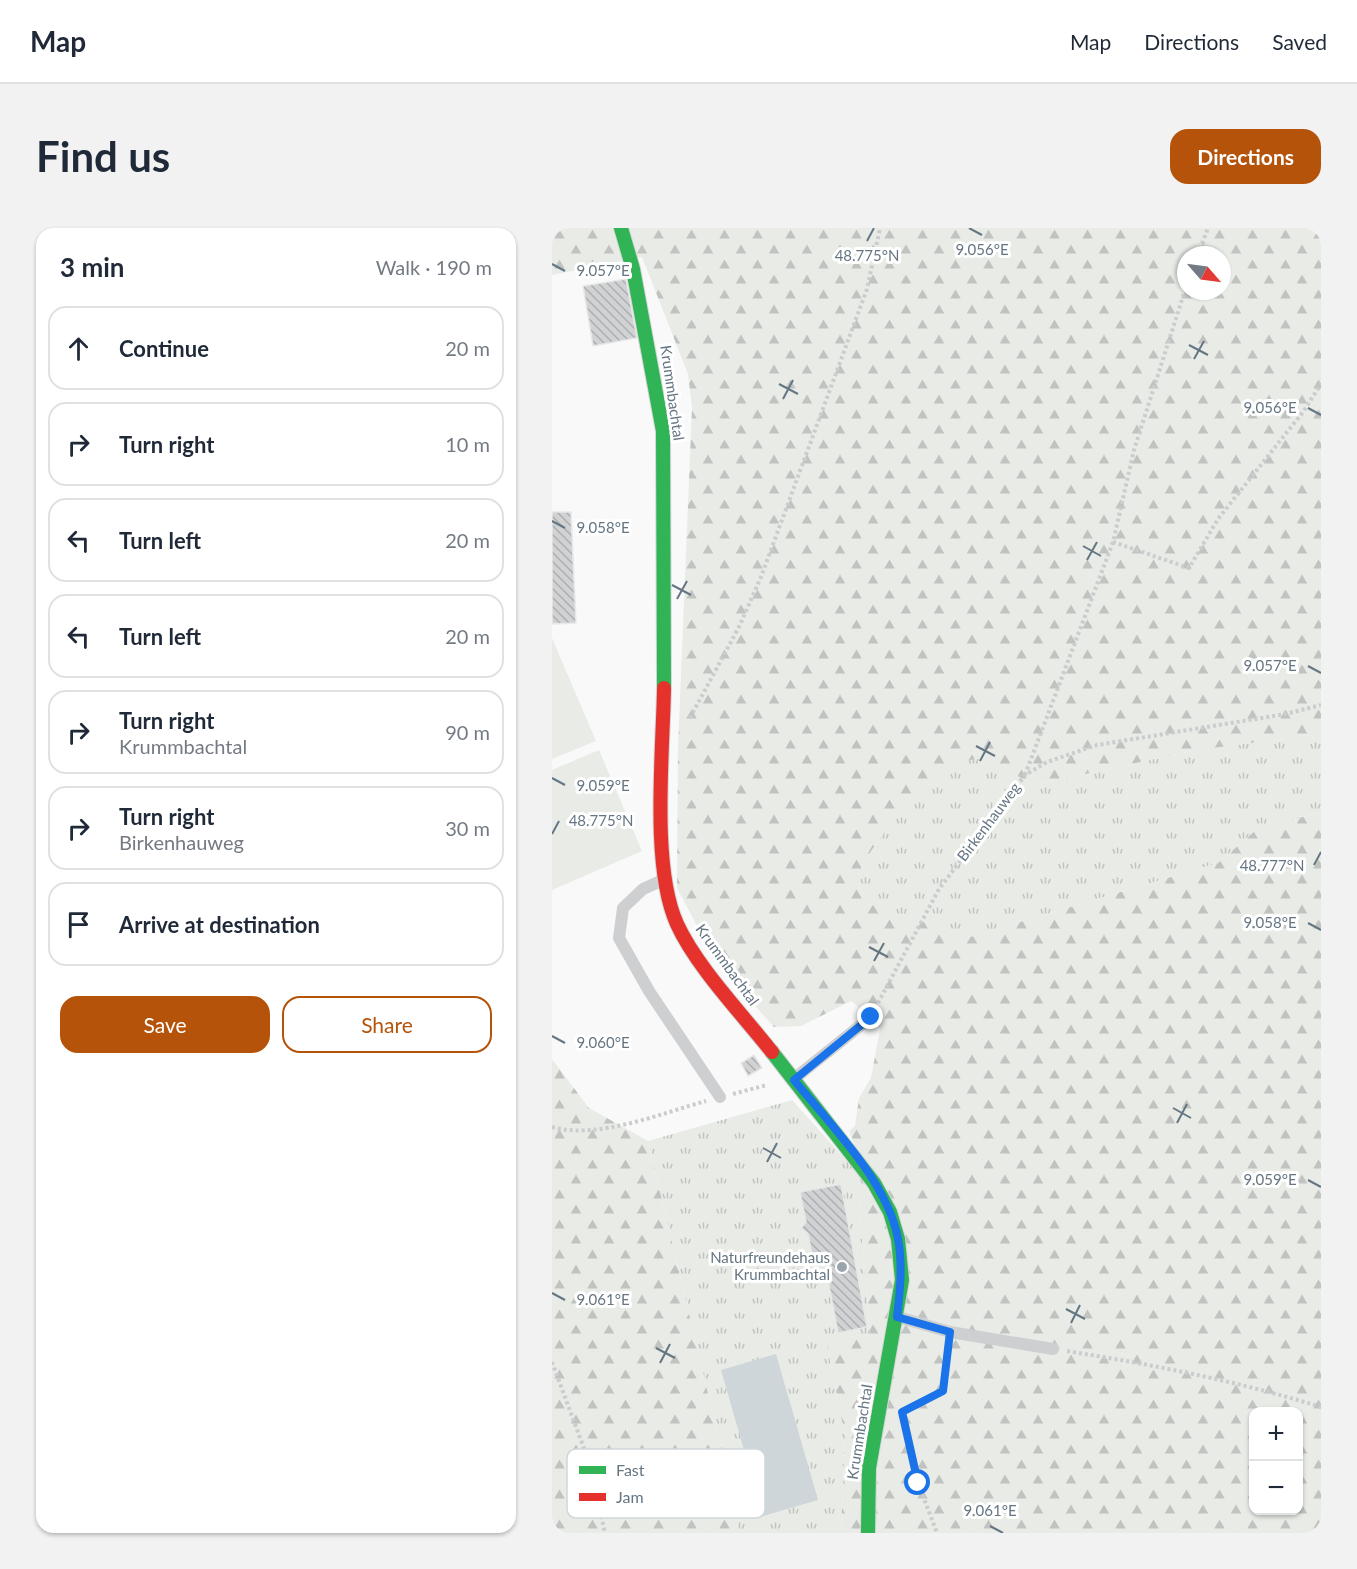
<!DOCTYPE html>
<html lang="en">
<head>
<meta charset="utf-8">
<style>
  body { margin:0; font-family:Lato,sans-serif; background:#f2f2f3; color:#1f2937 }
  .controls { position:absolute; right:18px; bottom:18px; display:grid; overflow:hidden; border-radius:12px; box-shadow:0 2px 4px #0004 }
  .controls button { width:54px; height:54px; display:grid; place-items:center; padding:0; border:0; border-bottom:2px solid #e0e1e3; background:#fff; color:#1f2937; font:30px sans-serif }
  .compass { position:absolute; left:625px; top:18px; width:54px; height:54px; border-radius:50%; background:#fff; box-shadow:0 2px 4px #0004; rotate:118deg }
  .stop { position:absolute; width:18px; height:18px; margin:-14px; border:4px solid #1a73e8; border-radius:50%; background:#fff }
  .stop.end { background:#1a73e8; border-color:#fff; box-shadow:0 2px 6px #0008 }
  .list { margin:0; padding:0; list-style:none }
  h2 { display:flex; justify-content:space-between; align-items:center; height:78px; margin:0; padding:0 24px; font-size:26px }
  h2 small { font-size:20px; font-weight:400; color:#747a83 }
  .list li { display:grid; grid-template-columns:39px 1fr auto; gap:18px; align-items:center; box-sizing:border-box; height:84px; margin:0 12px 12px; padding:0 12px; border:2px solid #e0e1e3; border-radius:18px }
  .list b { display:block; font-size:22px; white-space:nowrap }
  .list p { margin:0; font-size:20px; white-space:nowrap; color:#747a83 }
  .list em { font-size:20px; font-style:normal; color:#747a83 }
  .actions { display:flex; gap:12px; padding:18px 24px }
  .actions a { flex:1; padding:14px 0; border:2px solid #b45309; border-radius:18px; text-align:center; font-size:21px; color:#b45309 }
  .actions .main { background:#b45309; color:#fff }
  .icon { flex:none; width:33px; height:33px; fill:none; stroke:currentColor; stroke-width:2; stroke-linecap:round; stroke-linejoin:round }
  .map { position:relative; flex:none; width:769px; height:1305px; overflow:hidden; border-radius:18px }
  header { display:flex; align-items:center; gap:36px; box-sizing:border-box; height:84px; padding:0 30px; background:#fff; border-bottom:2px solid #e0e1e3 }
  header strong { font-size:28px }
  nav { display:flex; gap:33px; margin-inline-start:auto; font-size:21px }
  .intro { display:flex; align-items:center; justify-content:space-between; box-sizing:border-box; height:144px; padding:0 36px }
  h1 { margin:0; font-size:42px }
  .button { padding:15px 27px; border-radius:18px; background:#b45309; color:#fff; font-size:21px; font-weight:700 }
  main { display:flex; gap:36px; padding:0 36px }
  aside { flex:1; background:#fff; border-radius:18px; box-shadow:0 2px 4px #0004 }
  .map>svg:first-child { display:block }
</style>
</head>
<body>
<header>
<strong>Map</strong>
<nav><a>Map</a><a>Directions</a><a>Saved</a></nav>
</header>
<div class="intro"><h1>Find us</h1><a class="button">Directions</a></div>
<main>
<aside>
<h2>3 min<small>Walk · 190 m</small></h2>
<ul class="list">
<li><svg class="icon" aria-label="ahead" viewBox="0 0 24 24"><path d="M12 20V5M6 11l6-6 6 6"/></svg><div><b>Continue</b></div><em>20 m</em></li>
<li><svg class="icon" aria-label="right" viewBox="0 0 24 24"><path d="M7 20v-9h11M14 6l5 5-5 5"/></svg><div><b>Turn right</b></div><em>10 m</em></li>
<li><svg class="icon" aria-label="left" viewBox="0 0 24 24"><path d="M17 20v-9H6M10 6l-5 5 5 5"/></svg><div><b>Turn left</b></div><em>20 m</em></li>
<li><svg class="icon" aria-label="left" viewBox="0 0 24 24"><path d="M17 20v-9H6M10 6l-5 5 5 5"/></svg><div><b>Turn left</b></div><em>20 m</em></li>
<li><svg class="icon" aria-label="right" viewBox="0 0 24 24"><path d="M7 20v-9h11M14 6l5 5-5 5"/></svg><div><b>Turn right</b><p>Krummbachtal</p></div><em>90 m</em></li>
<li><svg class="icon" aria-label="right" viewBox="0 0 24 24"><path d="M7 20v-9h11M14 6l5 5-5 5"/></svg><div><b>Turn right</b><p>Birkenhauweg</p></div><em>30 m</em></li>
<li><svg class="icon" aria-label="arrive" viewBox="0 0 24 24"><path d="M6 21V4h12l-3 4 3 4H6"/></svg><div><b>Arrive at destination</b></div></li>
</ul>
<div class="actions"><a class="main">Save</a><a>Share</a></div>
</aside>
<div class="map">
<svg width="769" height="1305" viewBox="0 0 769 1305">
  <defs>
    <pattern id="grass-tufts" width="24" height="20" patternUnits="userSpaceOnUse" patternTransform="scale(1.5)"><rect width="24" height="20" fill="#e8ebe6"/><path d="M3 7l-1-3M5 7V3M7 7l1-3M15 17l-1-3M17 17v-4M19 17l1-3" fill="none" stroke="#c0c3c0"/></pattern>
    <pattern id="forest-firs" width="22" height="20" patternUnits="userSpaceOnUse" patternTransform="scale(1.5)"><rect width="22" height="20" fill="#e8ebe6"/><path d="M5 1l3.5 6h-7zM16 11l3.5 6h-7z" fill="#c0c3c0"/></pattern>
    <pattern id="building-back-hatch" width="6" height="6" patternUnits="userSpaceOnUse" patternTransform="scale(1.5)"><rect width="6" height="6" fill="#d0d2d3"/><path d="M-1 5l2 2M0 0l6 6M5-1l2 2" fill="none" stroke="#acafb1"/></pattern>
  </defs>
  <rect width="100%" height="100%" fill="#f9f9f9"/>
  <path fill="url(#grass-tufts)" d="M757,507L769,511V584L704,602L666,635L418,709C384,696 348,688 314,675L307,658L312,633L352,576L404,535L430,530L483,557L639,523Z
    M240,872L319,960L307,973L318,1106L274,1112L293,1208L289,1305H186L185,1288L96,913Z"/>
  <path fill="url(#forest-firs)" fill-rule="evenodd" d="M0,0H769V511L757,507L639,523L483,557L430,530L404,535L352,576L312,633L307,658L314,675C348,688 384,696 418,709L666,635L704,602L769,584V1305H289L293,1208L274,1112L318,1106L307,973L319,960L297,903L303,898L307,870L319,850L328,801L319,789L299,773L249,798L222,799L164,734L125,660L126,520L140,180L136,146L90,29L0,47ZM634,27H670V63H634ZM702,1184H746V1282H702Z
    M0,831L37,880L96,913L185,1288L186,1305H0Z"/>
  <path fill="#e8ebe6" d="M0,410L44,513L0,531Z
    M47,522L90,623L0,662V542Z"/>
  <path fill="#ced6d9" d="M224,1126L266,1272L211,1288L169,1142Z"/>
  <path fill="url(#building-back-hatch)" stroke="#e8e8e8" stroke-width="1.5" d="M74,51L85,110L41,118L31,58Z
    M0,284H19L24,395L0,396Z
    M202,827L210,840L196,848L189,835Z
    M289,956L315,1099L286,1105L276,1052H280L274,1024L260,1027L256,1006L249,1000L254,994L248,964Z"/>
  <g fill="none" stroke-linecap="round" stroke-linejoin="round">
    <g stroke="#d5d6d7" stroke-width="16">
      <path id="fast" d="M69,0L81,41L111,203L112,460
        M220,824L322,955L338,984L346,1011L350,1052L317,1240L316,1305"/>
    </g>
    <g stroke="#d5d6d7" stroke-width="16">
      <path id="jam" d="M112,460C111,524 99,639 125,696C144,738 190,786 220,824"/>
    </g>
    <path stroke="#cbcccd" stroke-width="4" stroke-dasharray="3 3" stroke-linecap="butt" d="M646,27L656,0
      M561,314L637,340L666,291L751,184L769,156
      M138,490L188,397L209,349L315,61L328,0
      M473,547L561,314L582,222L634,59
      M326,775L387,661L473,547L495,534L545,517L734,486L769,477
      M181,866L215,857
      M0,899C45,912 110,885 154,873
      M515,1123C602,1137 685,1153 769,1179
      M0,1134L37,1234L53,1305
      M354,1183L391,1163L396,1117
      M353,1197L366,1255L385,1305"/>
    <path stroke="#cecfd0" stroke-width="12" d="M111,652L91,661L71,680L67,710L97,763L168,869
      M243,850L319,789
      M346,1089L398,1104L501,1121"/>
    <use href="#fast" stroke="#30b455" stroke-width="14"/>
    <use href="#jam" stroke="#e5322d" stroke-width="14"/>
  </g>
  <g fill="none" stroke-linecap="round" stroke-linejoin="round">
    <path stroke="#1a73e8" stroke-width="8" d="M319,789L242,852C278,896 336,954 346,1011C351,1037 348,1063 345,1089L398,1104L391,1163L350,1184L366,1255"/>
  </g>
  <path fill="none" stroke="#657683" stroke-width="2" d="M417,0L430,7M315,13L322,0M0,36L13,43M637,117L656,127M642,131L652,113M227,156L246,166M231,171L241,152M756,180L769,187M0,293L13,300M531,318L549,328M535,332L545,314M120,357L139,367M125,371L135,353M756,438L769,445M424,518L443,528M428,533L438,514M0,550L13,557M0,606L7,593M762,637L769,624M756,695L769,702M317,719L336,729M322,733L332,715M0,808L13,815M621,880L639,890M625,895L635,876M211,920L229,930M215,934L225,915M756,952L769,959M0,1065L13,1072M514,1081L533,1091M519,1095L528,1077M104,1120L123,1130M108,1135L118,1116M438,1298L451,1305"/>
  <circle fill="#99a4ac" stroke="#fff" stroke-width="2" cx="290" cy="1039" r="6"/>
  <g text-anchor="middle" stroke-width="6" stroke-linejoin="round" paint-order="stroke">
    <g font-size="15" fill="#657683" stroke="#fff">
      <text transform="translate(120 165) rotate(82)" y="5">Krummbachtal</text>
      <text transform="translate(437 594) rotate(-53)" y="5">Birkenhauweg</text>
      <text transform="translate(175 737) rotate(54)" y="5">Krummbachtal</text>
      <text transform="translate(308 1204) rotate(-81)" y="5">Krummbachtal</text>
    </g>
    <g font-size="15" fill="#657683" stroke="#fff" text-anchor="end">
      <text x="278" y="1035">Naturfreundehaus<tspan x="278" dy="17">Krummbachtal</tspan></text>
    </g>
  </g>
  <rect x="15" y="1221" width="198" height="69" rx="9" fill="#fff" stroke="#d1d6da" stroke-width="1.5"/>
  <rect x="27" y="1238" width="27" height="8" fill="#30b455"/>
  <rect x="27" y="1265" width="27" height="8" fill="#e5322d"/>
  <g font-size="16" fill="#657683">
    <text x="64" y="1248">Fast</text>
    <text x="64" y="1275">Jam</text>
  </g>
  <g font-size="15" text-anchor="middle" fill="#657683" stroke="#fff" stroke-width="6" stroke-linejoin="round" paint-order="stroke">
    <text x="430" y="27">9.056°E</text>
    <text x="315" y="33">48.775°N</text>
    <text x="51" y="48">9.057°E</text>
    <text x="718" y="185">9.056°E</text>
    <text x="51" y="305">9.058°E</text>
    <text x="718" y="443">9.057°E</text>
    <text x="51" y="563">9.059°E</text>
    <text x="49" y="598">48.775°N</text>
    <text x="720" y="643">48.777°N</text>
    <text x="718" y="700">9.058°E</text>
    <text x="51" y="820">9.060°E</text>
    <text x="718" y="957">9.059°E</text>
    <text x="51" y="1077">9.061°E</text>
    <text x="438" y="1288">9.061°E</text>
  </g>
</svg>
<div class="controls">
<button>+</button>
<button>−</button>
</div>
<svg class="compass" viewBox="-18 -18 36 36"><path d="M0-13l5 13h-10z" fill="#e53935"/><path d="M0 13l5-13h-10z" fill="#747a83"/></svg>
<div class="stop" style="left:366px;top:1255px"></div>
<div class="stop end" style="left:319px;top:789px"></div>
</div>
</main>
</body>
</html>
